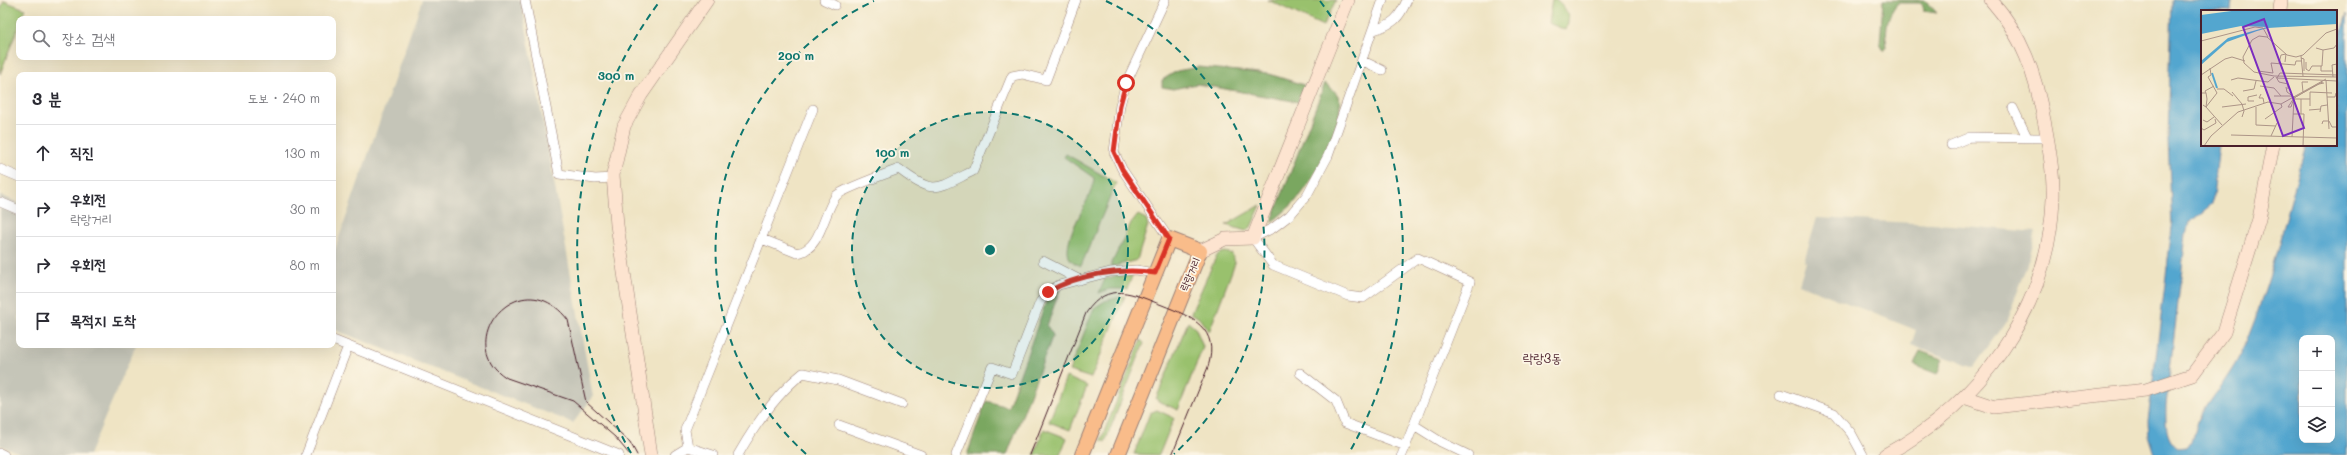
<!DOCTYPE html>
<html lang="ko">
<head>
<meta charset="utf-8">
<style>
  body { margin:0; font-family:Mali,"Poor Story",sans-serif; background:#f2f2f3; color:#2b2b33 }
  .controls { position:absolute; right:12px; bottom:12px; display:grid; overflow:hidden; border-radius:8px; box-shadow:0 4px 16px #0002 }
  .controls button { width:36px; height:36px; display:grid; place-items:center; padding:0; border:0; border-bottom:1px solid #e1e1e2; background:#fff; color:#2b2b33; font:20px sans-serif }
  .stop { position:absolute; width:12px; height:12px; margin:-9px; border:3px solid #d93025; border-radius:50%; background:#fff }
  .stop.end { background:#d93025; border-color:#fff; box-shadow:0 1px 4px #0008 }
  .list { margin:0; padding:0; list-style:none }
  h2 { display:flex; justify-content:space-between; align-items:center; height:52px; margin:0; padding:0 16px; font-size:17px }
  h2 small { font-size:13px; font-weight:400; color:#7c7c81 }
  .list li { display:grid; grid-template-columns:26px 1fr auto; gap:12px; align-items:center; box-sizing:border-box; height:56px; padding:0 16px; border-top:1px solid #e1e1e2 }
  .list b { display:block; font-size:15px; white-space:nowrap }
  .list p { margin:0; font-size:13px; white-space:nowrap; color:#7c7c81 }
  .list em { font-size:13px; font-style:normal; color:#7c7c81 }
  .icon { flex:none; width:22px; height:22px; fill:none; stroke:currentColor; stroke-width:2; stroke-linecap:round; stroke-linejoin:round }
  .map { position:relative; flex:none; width:2347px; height:455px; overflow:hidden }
  .search { position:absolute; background:#fff; box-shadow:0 4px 16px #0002; left:16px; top:16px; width:320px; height:44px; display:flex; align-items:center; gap:10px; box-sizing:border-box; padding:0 14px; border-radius:8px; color:#7c7c81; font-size:15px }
  .panel { position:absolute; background:#fff; box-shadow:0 4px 16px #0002; left:16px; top:72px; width:320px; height:276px; border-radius:8px }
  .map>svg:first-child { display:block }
</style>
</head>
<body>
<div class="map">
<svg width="2347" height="455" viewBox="0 0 2347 455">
  <rect width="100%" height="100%" fill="#fcf5e5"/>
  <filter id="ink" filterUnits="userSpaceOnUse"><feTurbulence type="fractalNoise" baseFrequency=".025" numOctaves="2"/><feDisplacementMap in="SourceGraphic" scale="8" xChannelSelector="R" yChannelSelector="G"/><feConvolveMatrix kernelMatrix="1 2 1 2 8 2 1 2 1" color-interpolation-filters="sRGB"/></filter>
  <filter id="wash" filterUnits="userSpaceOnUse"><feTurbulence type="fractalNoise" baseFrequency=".012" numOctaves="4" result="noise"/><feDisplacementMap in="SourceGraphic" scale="16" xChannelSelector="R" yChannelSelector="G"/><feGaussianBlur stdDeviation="0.9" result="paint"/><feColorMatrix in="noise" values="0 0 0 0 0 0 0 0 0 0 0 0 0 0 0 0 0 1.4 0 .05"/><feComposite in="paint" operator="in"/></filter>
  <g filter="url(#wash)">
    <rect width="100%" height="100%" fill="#efe4c4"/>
    <path fill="#c5c5b8" d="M422,0H521L593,397L573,423L333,329V255Z
      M0,195L19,203V345H136L89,455H24L0,445Z
      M1817,218L1951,225L2036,232L2027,267L2006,322L1975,367L1911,345L1916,330L1799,284L1806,261H1804Z"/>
    <path fill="#99c16d" stroke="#72704c" d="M1268,0H1336L1323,26Z
      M1552,0H1557C1567,9 1571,17 1566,30L1548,23Z
      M4,1L25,9L21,19H19V25L0,74V11Z
      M1066,154L1116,183L1081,266C1077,264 1071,262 1069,257C1062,235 1093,200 1094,178L1064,157Z
      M1261,205L1251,227L1246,231L1226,225Z
      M1138,215L1146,219L1148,225L1137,260L1110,267L1130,225Z
      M1226,252L1232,254L1235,263L1209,332L1199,318L1191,313L1216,257L1220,253Z
      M1126,273L1133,274L1127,289H1110L1099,293L1105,279Z
      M1125,296L1091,378L1069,371L1094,308L1105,301Z
      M1188,322L1196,329L1203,347L1178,410L1160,402L1156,399Z
      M1141,340L1144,343L1105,442L1101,440Z
      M1066,377L1087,386L1070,430L1049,422Z
      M1157,410L1174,418L1159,455L1134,454L1150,413Z
      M1044,429L1067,438L1060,455H1034Z"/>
    <path fill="#7aa760" stroke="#626346" d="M1883,0H1925L1937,13L1923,11V6L1919,3H1898C1887,14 1885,31 1887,47L1884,51L1880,44Z
      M1198,67L1269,74L1304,85L1298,102L1197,84L1173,89L1162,87V80L1177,71Z
      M1325,83C1329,87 1336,91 1338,96C1349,117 1314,179 1300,196C1292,206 1281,214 1271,223Z
      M1060,289L1047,326L1053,335L1007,455H967L986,401L1008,407L1047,299Z
      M1920,351L1943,359L1937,374L1914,365Z"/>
    <path fill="#53a6cf" stroke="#4e627d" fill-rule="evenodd" d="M2172,0H2232L2231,11H2202V145H2219L2212,204L2189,223L2186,234L2166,405C2166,420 2164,439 2178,448L2187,447C2194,439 2193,431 2197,422C2212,396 2233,373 2245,345C2272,280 2287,212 2306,145H2336V48L2347,14V455H2155L2149,436L2148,421L2172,227L2168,140ZM2302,338H2332V440H2302Z"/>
  </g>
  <g filter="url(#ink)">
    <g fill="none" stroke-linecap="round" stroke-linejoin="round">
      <g stroke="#9c8278" stroke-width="10">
        <path id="street" d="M525,0L559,174L595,179L613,178
          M824,0L835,5
          M1165,0L1126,83L1120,105L1114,152L1122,169L1169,239
          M1383,0L1328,156L1307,195L1290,215L1273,228L1253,238L1273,265L1348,296L1363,298L1418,258L1470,282L1402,455
          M1374,30C1393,24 1399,19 1407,0
          M1363,61L1382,70
          M2013,108L2027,137
          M1951,145L1970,137L2048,138
          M0,169L19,177
          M0,202L19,210
          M762,239L797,253C821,250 823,213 836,196C841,190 888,173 899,169C934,196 936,189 973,171L1012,76L1022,74L1046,80L1076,0
          M1043,261L1080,280
          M333,340L619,455
          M1300,373L1336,401L1345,423L1406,446
          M1781,394L1834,413L1851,433L1863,455
          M839,425L921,455
          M1414,425L1441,442L1468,455
          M688,447L685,430L813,109
          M0,453L4,455
          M306,455L348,346
          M675,455L688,447L713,455
          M738,455C755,425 776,394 803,373L838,380L902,404
          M956,455L992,367L1012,374L1040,302L1048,292L1059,285L1110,272L1136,270L1155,273"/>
      </g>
      <g stroke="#9c8278" stroke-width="14">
        <path id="secondary" d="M2280,11L2281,0
          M1200,251L1225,239L1253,238L1348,0
          M1964,397L1994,407L2146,390L2192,375L2224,332L2259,219L2273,145
          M651,455L617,225L613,175L624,126L641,95L707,0
          M1885,455C1980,404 2049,309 2053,199C2054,173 2049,145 2044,120C2035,74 2023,36 1991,0"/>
      </g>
      <g stroke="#9c8278" stroke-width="16">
        <path id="primary" d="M1082,455L1169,239L1200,251L1118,455"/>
      </g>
      <use href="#street" stroke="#fff" stroke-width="9"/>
      <use href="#secondary" stroke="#fde4d0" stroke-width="13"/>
      <use href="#primary" stroke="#f9bc8a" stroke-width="14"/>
      <path stroke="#4a1f2b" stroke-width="1" d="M630,455L615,437L573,401L507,378C450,343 521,258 568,320L586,402L630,442L637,455
        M1030,455L1086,313C1108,280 1133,294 1162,305C1192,317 1220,328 1208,367L1172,455"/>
    </g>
  </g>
  <g fill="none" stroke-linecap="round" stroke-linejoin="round" filter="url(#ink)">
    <path stroke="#d93025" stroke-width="5" d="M1048,292C1075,275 1123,267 1155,273L1169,239L1122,169L1114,152L1120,105L1126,83"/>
  </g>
  <circle cx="990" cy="250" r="138" fill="#0f766e" fill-opacity=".12"/>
  <g fill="none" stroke="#0f766e" stroke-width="2" stroke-dasharray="7 5">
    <circle cx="990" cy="250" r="138"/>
    <path d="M806 454A275 275 0 0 1 874 1M1106 1A275 275 0 0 1 1174 454"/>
    <path d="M631 453A413 413 0 0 1 660 1M1320 1A413 413 0 0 1 1349 453"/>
  </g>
  <g text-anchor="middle" stroke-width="3.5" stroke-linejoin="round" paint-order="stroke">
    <g font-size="11" fill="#4a1f2b" stroke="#fcf5e5">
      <text transform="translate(1190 274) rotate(-67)" y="4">락랑거리</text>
    </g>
    <g font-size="13" fill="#4a1f2b" stroke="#fcf5e5">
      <text x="1542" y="363">락랑3동</text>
    </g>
  </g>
  <g transform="translate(2201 10)">
    <rect width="136" height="136" fill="#efe4c4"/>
    <path d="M38,0H136V14L67,18L56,21L26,32L0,55V51L27,28L66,17L40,16L0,24V5Z" fill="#53a6cf"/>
    <path fill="none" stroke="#53a6cf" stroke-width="2" d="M11,63L16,78"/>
    <path fill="none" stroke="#ad9587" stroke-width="1" d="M0,31L54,17L62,18L67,27M122,40L133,38L136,34M100,46L102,66M100,48L103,49V61M105,52V59L108,61L111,56H121L122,40L115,38M78,53L80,45L85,44L84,52M120,56V61H131M9,58L10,65L7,67L16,83L5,97L21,115M57,61L72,63L70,53L94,55L95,51H100M0,65L24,49L31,47L44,51M136,65L79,63L76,68L136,71M73,66L53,62L43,53L42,47L51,30L58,26L66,27L86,45L95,47L102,45L125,23L136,19M73,66L136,67M75,67L78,72L87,74V79M132,67L131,55L136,54M30,70L37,68L67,72L73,67M125,70L128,119M122,72L119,73L118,74L98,85L93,88L90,97H87L93,88L115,75L117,74H118L123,73M59,76L73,78L80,86M85,77L86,82L93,87L91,127M16,79H23L32,86M42,81L53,79L55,71M31,82L41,94L43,101L41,107M102,82L101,72H107M0,83H5L6,89L5,97L2,95M5,83L4,81L13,76M60,84L58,88H62L63,93M73,86H91M126,87H134L135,83M93,89H109M53,91H47V87L56,85M109,96V82L131,83M21,97L45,94M55,97V115L75,116M108,100L120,99M119,102L120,96L126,95M92,104H103L102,136M100,104V89M64,109L81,97L80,94M2,110L6,112L13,107M121,114L122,111H128L131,117H136M0,118L3,120L15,113L14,109M30,125L136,128M70,126L76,113M3,136L10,126L37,102L67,92L80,94L125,69"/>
    <path fill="#7b2cbf" fill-opacity="0.15" stroke="#7b2cbf" stroke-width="2" d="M63,9L103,118L82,126L42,17Z"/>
    <rect width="136" height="136" fill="none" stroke="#4a1f2b" stroke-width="2"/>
  </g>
  <circle cx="990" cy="250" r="6" fill="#0f766e" stroke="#fcf5e5" stroke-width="2"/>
  <g font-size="12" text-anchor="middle" font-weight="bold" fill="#0f766e" stroke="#fcf5e5" stroke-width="3.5" stroke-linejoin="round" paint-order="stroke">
    <text x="796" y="60">200 m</text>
    <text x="616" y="80">300 m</text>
    <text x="892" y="157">100 m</text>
  </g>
</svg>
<div class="controls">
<button>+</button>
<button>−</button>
<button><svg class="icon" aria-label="layers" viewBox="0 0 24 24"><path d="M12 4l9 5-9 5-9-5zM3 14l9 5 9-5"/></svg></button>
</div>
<div class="stop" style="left:1126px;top:83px"></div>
<div class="stop end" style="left:1048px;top:292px"></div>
<div class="search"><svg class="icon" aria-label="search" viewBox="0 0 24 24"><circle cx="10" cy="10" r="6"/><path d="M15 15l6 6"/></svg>장소 검색</div>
<section class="panel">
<h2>3 분<small>도보 · 240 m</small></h2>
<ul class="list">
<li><svg class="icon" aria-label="ahead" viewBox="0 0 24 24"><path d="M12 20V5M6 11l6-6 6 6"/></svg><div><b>직진</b></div><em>130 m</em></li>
<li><svg class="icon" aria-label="right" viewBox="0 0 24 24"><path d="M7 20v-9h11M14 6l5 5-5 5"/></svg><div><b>우회전</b><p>락랑거리</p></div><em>30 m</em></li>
<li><svg class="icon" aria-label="right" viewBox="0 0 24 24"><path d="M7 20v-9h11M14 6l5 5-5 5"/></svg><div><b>우회전</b></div><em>80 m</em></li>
<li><svg class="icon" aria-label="arrive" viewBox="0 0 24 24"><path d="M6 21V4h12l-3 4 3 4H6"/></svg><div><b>목적지 도착</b></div></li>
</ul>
</section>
</div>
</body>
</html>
